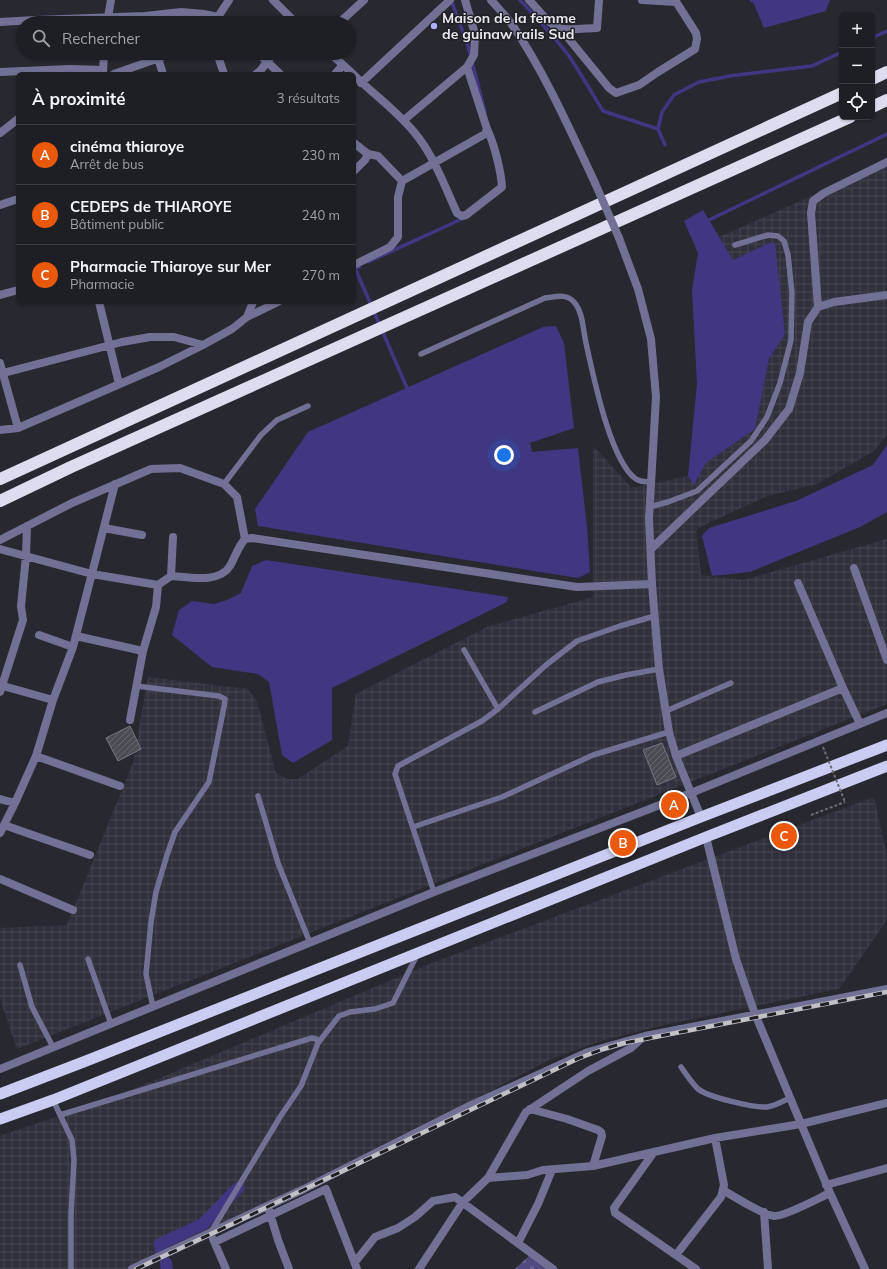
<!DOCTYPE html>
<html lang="fr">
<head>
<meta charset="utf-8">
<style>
  body { margin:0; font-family:Mulish,sans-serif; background:#26272c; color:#f1f3f6 }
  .controls { position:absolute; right:12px; top:12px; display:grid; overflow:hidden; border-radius:6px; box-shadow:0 1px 3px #0004 }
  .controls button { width:36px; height:36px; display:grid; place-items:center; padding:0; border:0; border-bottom:1px solid #3c3d41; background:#1e1f24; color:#f1f3f6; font:20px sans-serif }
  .you { position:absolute; left:504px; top:455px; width:14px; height:14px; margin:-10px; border:3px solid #fff; border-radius:50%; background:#1a73e8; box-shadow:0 0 0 6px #1a73e833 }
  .badge { display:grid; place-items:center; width:26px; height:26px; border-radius:50%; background:#ea580c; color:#fff; font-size:13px; font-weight:700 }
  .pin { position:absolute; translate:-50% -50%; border:2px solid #fff; box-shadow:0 1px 4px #0006 }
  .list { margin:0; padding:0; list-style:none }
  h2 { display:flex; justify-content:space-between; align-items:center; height:52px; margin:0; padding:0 16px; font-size:17px }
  h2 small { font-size:13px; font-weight:400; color:#a1a2a6 }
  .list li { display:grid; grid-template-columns:26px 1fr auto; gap:12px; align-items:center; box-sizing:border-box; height:60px; padding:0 16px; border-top:1px solid #3c3d41 }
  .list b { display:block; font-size:15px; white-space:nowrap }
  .list p { margin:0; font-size:13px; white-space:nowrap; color:#a1a2a6 }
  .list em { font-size:13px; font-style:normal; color:#a1a2a6 }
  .icon { flex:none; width:22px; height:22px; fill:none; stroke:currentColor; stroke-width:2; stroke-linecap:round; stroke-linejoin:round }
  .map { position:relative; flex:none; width:887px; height:1269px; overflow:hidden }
  .search { position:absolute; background:#1e1f24; box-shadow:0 1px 3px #0004; left:16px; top:16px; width:340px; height:44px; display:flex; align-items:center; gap:10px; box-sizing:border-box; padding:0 14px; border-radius:22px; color:#a1a2a6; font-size:15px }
  .panel { position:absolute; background:#1e1f24; box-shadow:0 1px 3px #0004; left:16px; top:72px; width:340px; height:232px; border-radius:6px }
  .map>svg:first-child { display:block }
</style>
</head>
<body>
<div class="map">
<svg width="887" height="1269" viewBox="0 0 887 1269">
  <defs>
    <pattern id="industrial-grid" width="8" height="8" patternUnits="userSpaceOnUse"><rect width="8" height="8" fill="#31313e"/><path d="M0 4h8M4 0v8" fill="none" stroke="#454551"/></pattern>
    <pattern id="cemetery-stones" width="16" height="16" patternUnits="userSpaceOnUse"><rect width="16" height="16" fill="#4e4b80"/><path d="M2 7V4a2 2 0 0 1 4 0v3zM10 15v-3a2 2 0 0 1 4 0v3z" fill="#686592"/></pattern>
    <pattern id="building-hatch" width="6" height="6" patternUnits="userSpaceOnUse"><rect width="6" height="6" fill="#4c4c54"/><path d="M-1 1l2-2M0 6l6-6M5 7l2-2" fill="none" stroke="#66666d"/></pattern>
  </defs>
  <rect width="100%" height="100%" fill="#282930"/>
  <path fill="url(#industrial-grid)" d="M887,163V435L874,451L817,484L767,496L696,529L701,575L744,580L887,539V704L17,1049L0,998V928L67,925L133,763L148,677L248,689L257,702L276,773L287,779H298L348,746L356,694L487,627L593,597V446L632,488L688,476L694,485L706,463L755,429L769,359L785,334L769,243L733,260L719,237Z
    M874,797L887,857V920L839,989L668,1024L604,1040L553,1058L197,1244L142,1269H0V1136L115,1097L427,965Z"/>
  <path fill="url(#cemetery-stones)" d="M531,1254L551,1269H515Z"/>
  <path fill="#403783" d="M749,0H830L826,11L764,28L754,4Z
    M703,210L733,260L769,243H775L785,334L769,359L755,429L706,463L694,485L688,476L697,384L692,290L698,253L684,221Z
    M556,326L564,343L574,428L530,443L532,452L578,448L587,527L590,572L578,578L258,526L255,509L308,432L543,327Z
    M887,445V512L860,527L750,572L712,576L702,536L709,528L796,501L873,465Z
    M266,560L508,597L507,602L332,688V740L293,763L282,755L269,682L258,674L212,667L172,635L179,610L192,601L214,604L227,600L241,593L252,566Z"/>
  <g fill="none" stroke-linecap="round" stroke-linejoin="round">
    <path stroke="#403783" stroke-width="3.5" d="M451,0L468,46L485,112
      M520,0C537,18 554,36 569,56C581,74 592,93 603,111L658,129
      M872,38L887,31
      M665,145L658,129L662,112L674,95L699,82L730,76L812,66L842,52
      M709,220L887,134
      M368,262L464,218
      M359,267L355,268L407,388"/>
    <path stroke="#403783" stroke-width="12" d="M161,1250L160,1244L203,1224L238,1188
      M166,1263L167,1269"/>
  </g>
  <path fill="url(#building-hatch)" stroke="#76767f" d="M130,726L141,749L118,761L106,738Z
    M662,743L676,777L657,785L643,750Z"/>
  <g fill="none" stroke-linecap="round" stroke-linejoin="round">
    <path stroke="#6d6d74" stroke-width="2" stroke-dasharray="3 2" stroke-linecap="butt" d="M811,815L845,802"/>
    <path stroke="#717195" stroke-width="5.5" d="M421,354L545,298C555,297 566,293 574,302C583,312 583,330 586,343C593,374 610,461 636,479C640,482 646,482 651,482
      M224,484L261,435L277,420L308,406
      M649,507L668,502L697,491L726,464L751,441L767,417L780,383L791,340L792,293L788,255L784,241L778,236L768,235L735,245
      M464,650L498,709
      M136,686L219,696L225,699L224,707L209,782L175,832L167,855L156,892L151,922L146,974L153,1007
      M666,711L731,683
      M535,712L598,682L626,675L659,669
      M258,796L278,863L310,943
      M413,827L502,797L593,755L669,732
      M434,892L395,774L398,766L482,721L498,709L546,665L577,641L620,626L655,616
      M88,959L111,1024
      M20,965L32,1007L53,1047
      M318,1043L339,1016L350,1012L375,1009L393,1003L417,955
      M681,1067C686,1074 692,1083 698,1089C708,1097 754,1108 767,1107C775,1106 783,1101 790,1098
      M53,1100L72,1140L74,1160L71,1215V1269
      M60,1115L312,1038L316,1039L318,1043L301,1086L280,1117L211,1232"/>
    <path stroke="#717195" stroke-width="8" d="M273,0L296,23
      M529,0C538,9 547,23 559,28C566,31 588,28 597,28L599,0
      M642,0L676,2
      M0,22L35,20L145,16L181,12L204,14L218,17L225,23
      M107,23L111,0
      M214,23L229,0
      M339,23L364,0
      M560,28L609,88L616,93L639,85L658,72L695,49L697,39L696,33L675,0
      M217,53L224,74
      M258,53L280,74
      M330,53L353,74
      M158,58L163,74
      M0,72L70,69L103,70
      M103,73L104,53
      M114,74L173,53
      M256,74L260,71L274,53
      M335,74L343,65
      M354,75C375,96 400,113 418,137C434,157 446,189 457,213L462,216L466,215L502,187C501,171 494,143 487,129
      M361,83L450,0
      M404,120L467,67L474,55L475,34L465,0
      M0,133L18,119
      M354,143L368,154L378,156L402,181
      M354,171L365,160L368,154
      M0,205L18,199
      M354,265L390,247L398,237V197L402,181L485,134L487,129L467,67
      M0,295L18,290
      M99,302L119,384
      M818,307L811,213L813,201L824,193L887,162
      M247,317L278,302
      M0,363L18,428
      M0,374L122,342L150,337H174L203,345
      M0,430L18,428L159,367L203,345L232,329L247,317L253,302
      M104,528L142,535
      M0,540L72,503L151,469L180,468L224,484L237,497L245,539
      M0,549L92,574L158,585
      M651,549L765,440L789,409L800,373L808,322L818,307L834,302L887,295
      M854,568L887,660
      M171,576L173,537
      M798,583L843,688L860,724
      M39,635L73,647
      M76,636L143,651
      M0,685L53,700
      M0,692L23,620L21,606L26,556L27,526
      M130,720L143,651L156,607L158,585L171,576C188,577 219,584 230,566C235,557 238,547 245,539L252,538L577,587L652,584
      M36,756L120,786
      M676,756L843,688
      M0,799L15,803
      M4,825L90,855
      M0,833L15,803L36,756L53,700L73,647L115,484
      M706,837L736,959L755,1014L830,1193L865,1269
      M0,879L73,910
      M0,1069L434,892L691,793L887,713
      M530,1109L567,1119L598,1130L601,1132L602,1136L593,1166
      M654,1152L614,1208L615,1213L696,1269
      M488,1178L526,1112L588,1071L631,1048L643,1037
      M826,1185L887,1168
      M723,1190C733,1196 765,1216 775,1216C786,1216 819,1198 830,1193
      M269,1210L278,1240L289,1269
      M764,1212L768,1269
      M213,1239L226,1269
      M215,1242L326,1189L357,1269
      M518,1243L538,1204L552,1170
      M676,1255L721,1197L724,1185L715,1138
      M355,1262L375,1237L398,1228L415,1217L433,1201L455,1197L553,1269
      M132,1269L304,1189L467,1107L588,1052L645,1036L887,989
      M419,1269L463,1202L488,1178L527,1175L543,1170L593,1166L715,1138L801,1124L887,1103"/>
    <path stroke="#717195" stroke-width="8" d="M491,0C498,8 507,17 513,26C546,75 570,130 595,183
      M619,238L638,289L651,339L656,397L649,519L652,584L659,669L669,732L676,756L691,793L701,817"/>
    <path stroke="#cbccf2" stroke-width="11" d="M0,1094L86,1061L701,817L887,745
      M0,1119L53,1100L706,837L887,766"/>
    <path stroke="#dcddef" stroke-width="12" d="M872,79L887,72
      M872,107L887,100
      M0,479L842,93
      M0,501L71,467L850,117"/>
    <g stroke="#c0c0c5" stroke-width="4.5">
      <path id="rail" d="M136,1269L215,1232L577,1059L603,1049L624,1043L887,992"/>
    </g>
    <use href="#rail" stroke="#1f1f26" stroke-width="3" stroke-dasharray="9" stroke-linecap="butt"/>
    <path stroke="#6d6d74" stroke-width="2" stroke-dasharray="3 2" stroke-linecap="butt" d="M823,747L845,802"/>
    <path stroke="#717195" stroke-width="8" d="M595,183L619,238"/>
  </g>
  <circle fill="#b0aefa" stroke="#1f1f26" stroke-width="1.5" cx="434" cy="26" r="4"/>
  <g text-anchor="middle" stroke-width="3" stroke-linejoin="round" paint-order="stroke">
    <g font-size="14" font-weight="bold" fill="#e7e7ec" stroke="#1f1f26" text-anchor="start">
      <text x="442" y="23">Maison de la femme<tspan x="442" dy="16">de guinaw rails Sud</tspan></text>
    </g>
  </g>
</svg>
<div class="controls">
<button>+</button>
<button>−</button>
<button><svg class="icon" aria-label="locate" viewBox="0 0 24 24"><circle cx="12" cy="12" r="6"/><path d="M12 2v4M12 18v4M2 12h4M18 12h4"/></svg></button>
</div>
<div class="you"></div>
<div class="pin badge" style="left:674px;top:805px">A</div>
<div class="pin badge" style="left:623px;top:843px">B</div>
<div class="pin badge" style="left:784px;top:836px">C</div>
<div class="search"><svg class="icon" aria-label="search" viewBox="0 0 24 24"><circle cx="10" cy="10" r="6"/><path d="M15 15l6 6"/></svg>Rechercher</div>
<section class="panel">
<h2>À proximité<small>3 résultats</small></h2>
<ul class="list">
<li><span class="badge">A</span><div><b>cinéma thiaroye</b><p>Arrêt de bus</p></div><em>230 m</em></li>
<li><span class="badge">B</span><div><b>CEDEPS de THIAROYE</b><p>Bâtiment public</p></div><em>240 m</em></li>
<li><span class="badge">C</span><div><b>Pharmacie Thiaroye sur Mer</b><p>Pharmacie</p></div><em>270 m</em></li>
</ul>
</section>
</div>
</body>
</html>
